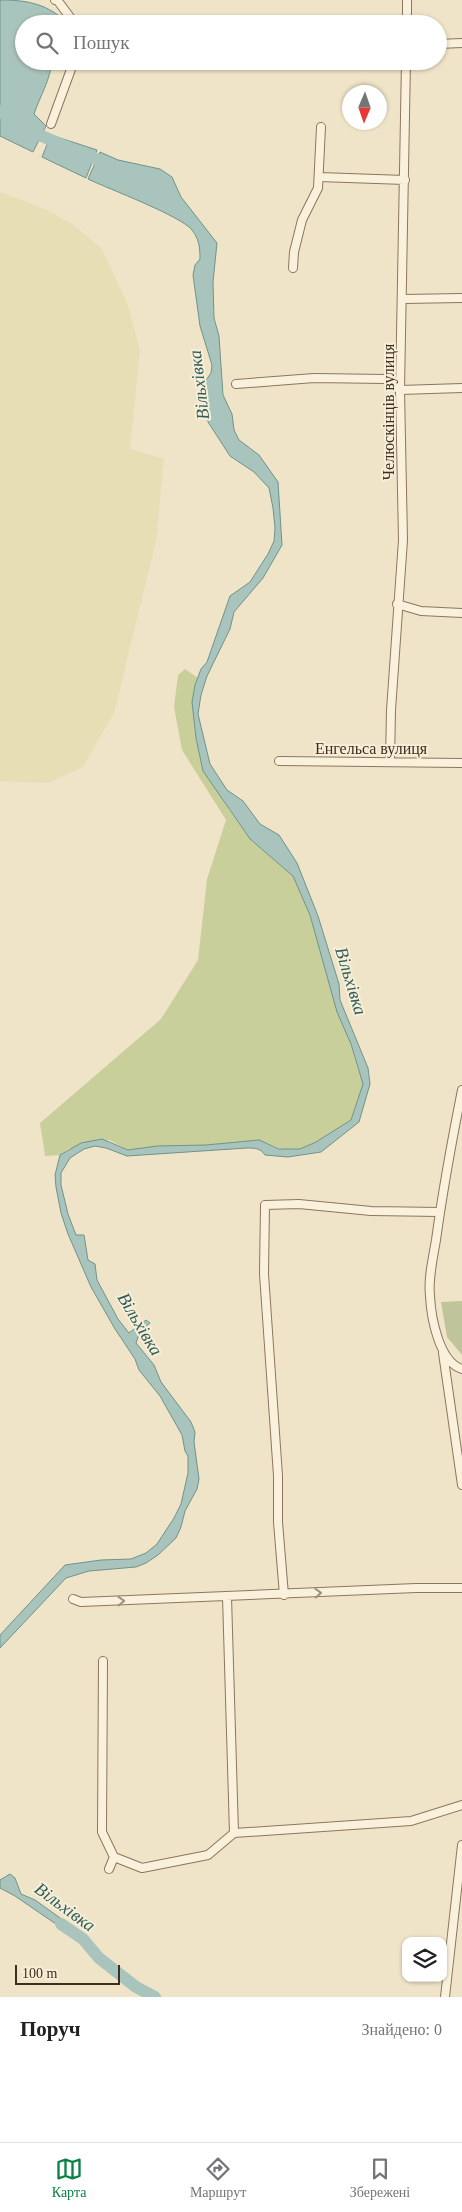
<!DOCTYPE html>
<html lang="uk">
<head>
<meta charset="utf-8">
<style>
  body { margin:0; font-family:"Times New Roman",serif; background:#f6f6f6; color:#202124 }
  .controls { position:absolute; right:15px; bottom:15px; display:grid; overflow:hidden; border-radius:10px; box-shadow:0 1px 4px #0004 }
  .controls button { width:45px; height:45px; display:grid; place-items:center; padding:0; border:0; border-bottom:1px solid #e0e0e0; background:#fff; color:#202124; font:25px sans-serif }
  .compass { position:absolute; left:342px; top:85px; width:45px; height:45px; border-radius:50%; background:#fff; box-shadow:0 1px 4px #0004; rotate:182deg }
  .scale { position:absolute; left:15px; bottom:12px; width:105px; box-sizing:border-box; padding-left:5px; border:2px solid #3d2e20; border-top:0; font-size:14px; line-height:18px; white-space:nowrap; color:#3d2e20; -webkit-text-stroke:4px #f7eed8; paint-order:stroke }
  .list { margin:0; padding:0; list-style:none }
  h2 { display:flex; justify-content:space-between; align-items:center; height:65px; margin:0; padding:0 20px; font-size:21px }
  h2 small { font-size:16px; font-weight:400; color:#757577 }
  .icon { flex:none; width:28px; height:28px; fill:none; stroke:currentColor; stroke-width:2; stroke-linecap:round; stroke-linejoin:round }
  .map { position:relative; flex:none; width:462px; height:1997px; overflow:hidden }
  .search { position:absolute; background:#fff; box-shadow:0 1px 4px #0004; left:15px; right:15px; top:15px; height:55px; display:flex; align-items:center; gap:12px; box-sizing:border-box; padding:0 18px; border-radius:28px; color:#757577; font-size:19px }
  .sheet { height:145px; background:#fff }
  nav { display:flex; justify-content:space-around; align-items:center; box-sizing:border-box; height:70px; border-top:1px solid #e0e0e0; background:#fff; font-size:14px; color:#757577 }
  nav a { display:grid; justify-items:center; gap:2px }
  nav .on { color:#0b8043 }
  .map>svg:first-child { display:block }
</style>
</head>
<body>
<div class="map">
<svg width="462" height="1997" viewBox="0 0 462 1997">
  <rect width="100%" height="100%" fill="#f0e4c8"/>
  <path fill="#e6deb5" d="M0,192L47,210L72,224L101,248L128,305L140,351L130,449L164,459L156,541L114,713L83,767L48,783L0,781Z"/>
  <path fill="#c9cf9b" d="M185,669L198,678L192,702L195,731L229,810L250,839L293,876L304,897L363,1084L351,1120L316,1142L300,1149L284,1150L259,1140L206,1145L157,1146L128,1150L109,1140L68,1149L60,1155L45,1156L40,1123L161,1019L198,960L207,879L226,820L182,750L174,707L178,675Z"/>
  <path fill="#bfc49a" d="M462,1301V1355L447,1337L441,1302Z"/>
  <path fill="#a9c4bc" stroke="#6f938a" d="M0,0C25,0 45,3 64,20V24H24V61H52C50,81 40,96 34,114L46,126L33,152L0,136Z
    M51,135L97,150L86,178L42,157Z
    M100,152L118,160L160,169L172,177L181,197L217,243L213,282L214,318L219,336L223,395L232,414L234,430L239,440L259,455L278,482L282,545L263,578L234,612L230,629L207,676L201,695L198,714L210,764L227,790L243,801L260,824L279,835L297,863L318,916L339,984L340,1000L368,1068L370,1084L359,1122L321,1152L288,1157L265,1155C260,1148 255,1148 247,1148L127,1156L106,1148L95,1146L84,1149L70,1158L61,1173V1185L68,1214L76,1235H84L88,1260L95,1264L97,1280L118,1319L129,1333L146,1320L150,1323L140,1331L136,1343L154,1365L161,1382L191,1422L195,1432L194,1442L199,1479L197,1489L185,1511L181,1527L176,1538L158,1555L146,1563L136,1567L89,1571L66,1578L0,1648V1635L65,1565L101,1560L131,1559L146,1553L157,1544L174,1518L181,1504L188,1473V1456L185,1451L182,1435L160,1396L139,1370L135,1359L115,1329L91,1287L68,1234L61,1213L56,1187L55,1175L60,1155L81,1143L102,1139L128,1150L157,1146L206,1145L259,1140L279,1149H300L316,1142L351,1120L363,1084L351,1044L337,1012L310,915L293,876L250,839L203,771L196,738L192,702L195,685L201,669L207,662L230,596L250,582L268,554L274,541L275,528L273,508L269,488L254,472L230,456L208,422L204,383L211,373L212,365L200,326L193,275L195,265L200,259C200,247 199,239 192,230C181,216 109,189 88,179Z
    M10,1874L15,1878L21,1894L35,1900L77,1930L72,1935L15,1896L0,1888V1880Z"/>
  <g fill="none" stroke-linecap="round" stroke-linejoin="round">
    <path stroke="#a9c4bc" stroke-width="12" d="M0,111L30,131L112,166
      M61,1924L83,1939L99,1958L136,1987L155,1997"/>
    <g stroke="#8d765c" stroke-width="10">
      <path id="minor" d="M55,0L58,1L75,24
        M407,24V0
        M438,44L462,43
        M51,124L74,61
        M319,177L405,180
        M293,268L294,252L302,220L318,188L321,127
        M403,299L462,298
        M236,384L314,378L386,379L400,390L462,388
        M397,604L421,611L462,613
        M279,761L462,763
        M390,761L391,710L403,540L400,390L406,61
        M462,1090C452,1140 443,1189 436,1240C433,1258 428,1278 430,1296C431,1317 439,1362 462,1369
        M443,1353L462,1485
        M284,1595L278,1522V1476L264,1274L265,1205L299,1204L371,1211L440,1212
        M227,1597L234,1833
        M73,1599L81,1602L416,1588H462
        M103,1661L102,1832L114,1857L109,1869
        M114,1857L142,1868L208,1855L234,1833L411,1821L462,1805
        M445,1997L462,1845"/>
    </g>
    <use href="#minor" stroke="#faf1dc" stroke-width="8"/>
  </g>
  <defs><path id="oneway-chevron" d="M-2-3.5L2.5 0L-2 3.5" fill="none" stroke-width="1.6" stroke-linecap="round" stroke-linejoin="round" transform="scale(1.25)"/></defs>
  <g stroke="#9c907e">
    <use href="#oneway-chevron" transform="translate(318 1593) rotate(-3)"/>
    <use href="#oneway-chevron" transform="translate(121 1601) rotate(-2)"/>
  </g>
  <g text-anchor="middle" stroke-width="4" stroke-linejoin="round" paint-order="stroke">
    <g font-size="16" fill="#3d2e20" stroke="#f7eed8">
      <text transform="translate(388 412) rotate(-90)" y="6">Челюскінців вулиця</text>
      <text x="371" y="754">Енгельса вулиця</text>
    </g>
    <g font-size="18" font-style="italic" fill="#2f5d5a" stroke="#f7eed8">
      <text transform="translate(199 385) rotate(-97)" y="6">Вільхівка</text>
      <text transform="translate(351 981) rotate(73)" y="6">Вільхівка</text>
      <text transform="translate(140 1324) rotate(59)" y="6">Вільхівка</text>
      <text transform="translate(65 1907) rotate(36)" y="6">Вільхівка</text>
    </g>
  </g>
</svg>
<div class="controls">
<button><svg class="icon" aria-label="layers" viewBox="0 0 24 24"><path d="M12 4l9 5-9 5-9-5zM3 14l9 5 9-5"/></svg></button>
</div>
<svg class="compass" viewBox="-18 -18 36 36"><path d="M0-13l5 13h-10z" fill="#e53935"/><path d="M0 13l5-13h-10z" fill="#757577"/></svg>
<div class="scale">100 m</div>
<div class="search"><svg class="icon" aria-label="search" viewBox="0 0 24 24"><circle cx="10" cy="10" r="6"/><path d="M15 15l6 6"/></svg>Пошук</div>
</div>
<section class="sheet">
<h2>Поруч<small>Знайдено: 0</small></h2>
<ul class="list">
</ul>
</section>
<nav>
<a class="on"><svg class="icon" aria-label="map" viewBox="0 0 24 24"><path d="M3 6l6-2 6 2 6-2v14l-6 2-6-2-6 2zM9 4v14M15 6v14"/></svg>Карта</a>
<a><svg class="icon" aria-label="directions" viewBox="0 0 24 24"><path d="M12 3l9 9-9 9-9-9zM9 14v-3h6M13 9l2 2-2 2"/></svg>Маршрут</a>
<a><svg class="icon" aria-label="saved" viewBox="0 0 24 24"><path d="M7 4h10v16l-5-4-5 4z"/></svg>Збережені</a>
</nav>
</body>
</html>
